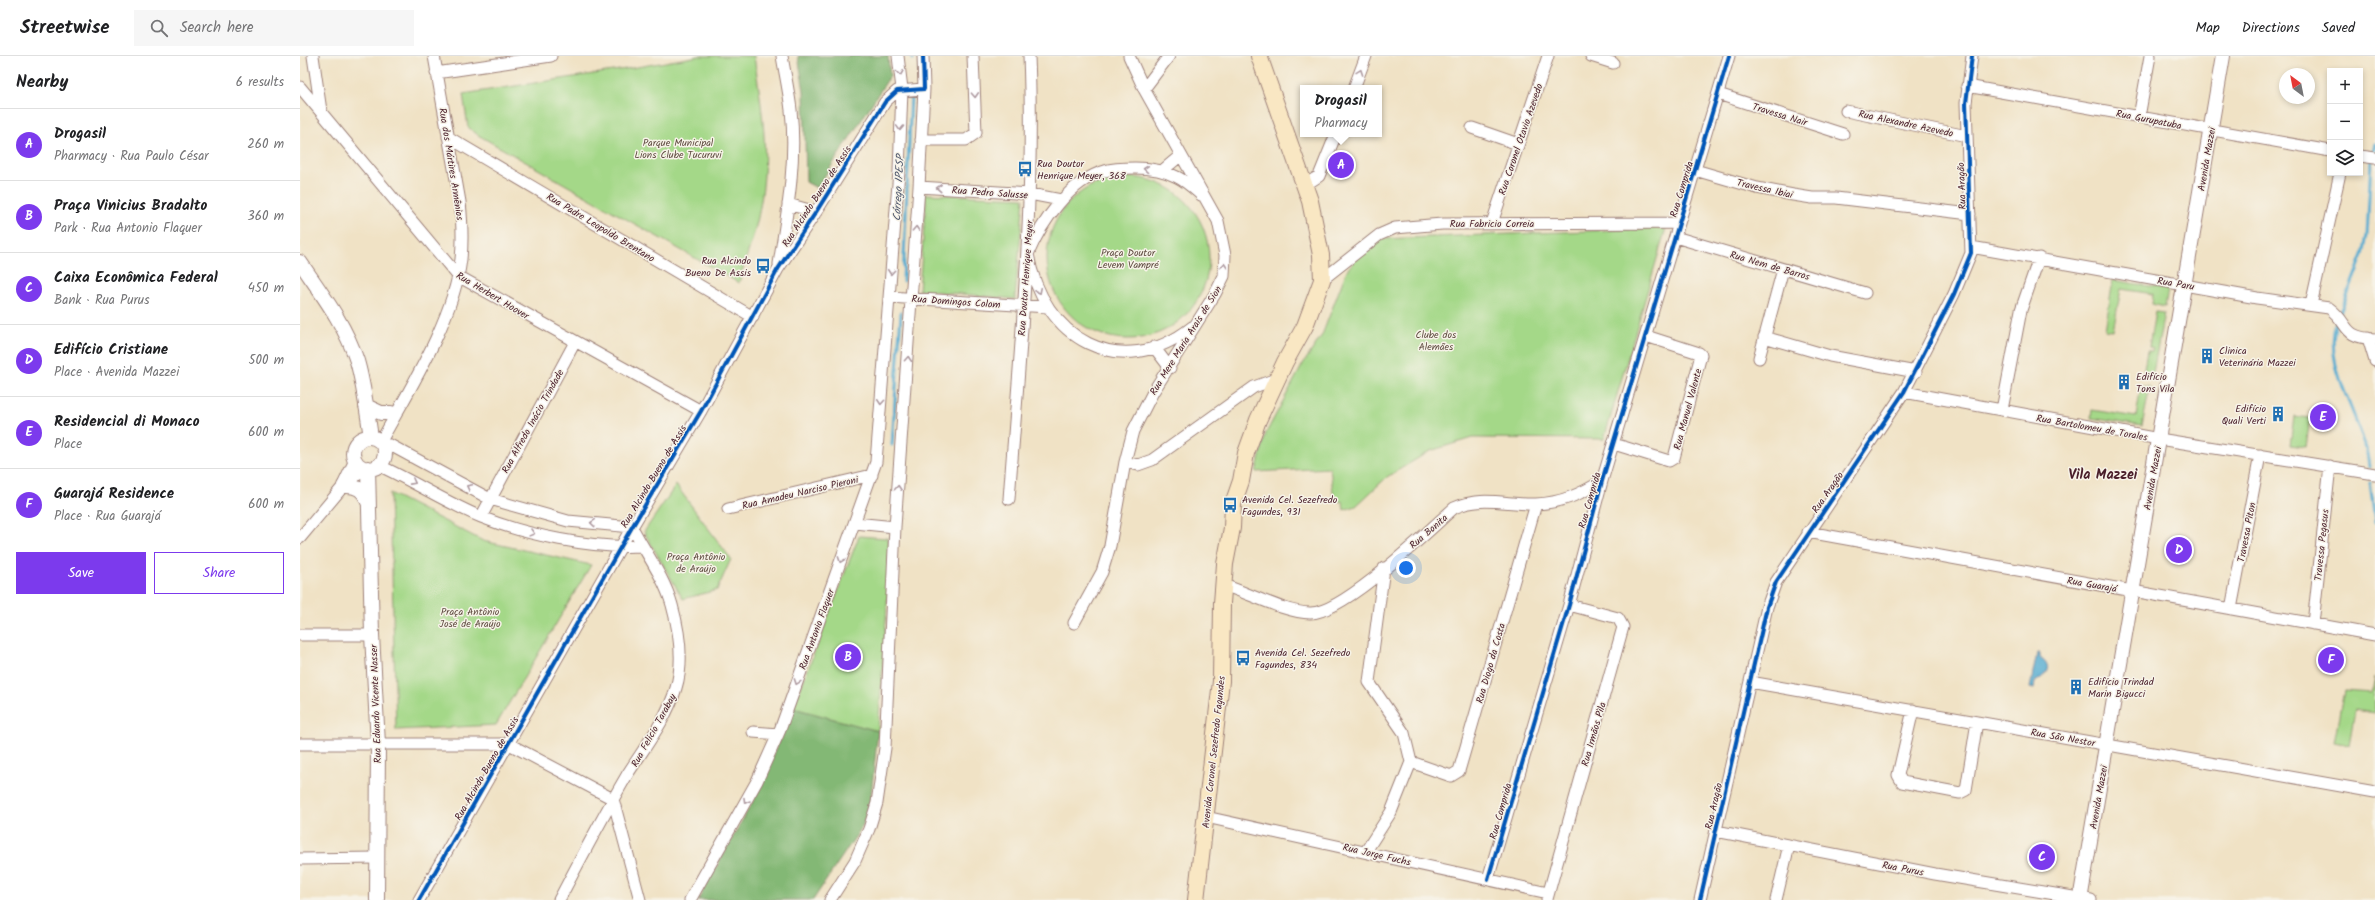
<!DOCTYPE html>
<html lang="en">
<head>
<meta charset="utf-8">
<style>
  body { margin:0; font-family:Kalam,sans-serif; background:#f6f6f6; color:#202124 }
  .controls { position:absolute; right:12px; top:12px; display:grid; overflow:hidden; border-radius:0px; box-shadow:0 2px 6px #0003 }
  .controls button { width:36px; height:36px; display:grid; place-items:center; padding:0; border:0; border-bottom:1px solid #e0e0e0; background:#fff; color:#202124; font:20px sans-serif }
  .compass { position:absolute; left:1979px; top:12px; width:36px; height:36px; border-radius:50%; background:#fff; box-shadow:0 2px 6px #0003; rotate:328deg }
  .you { position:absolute; left:1106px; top:512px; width:14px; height:14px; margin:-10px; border:3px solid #fff; border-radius:50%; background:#1a73e8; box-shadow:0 0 0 6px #1a73e833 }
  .badge { display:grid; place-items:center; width:26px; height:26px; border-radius:50%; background:#7c3aed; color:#fff; font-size:13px; font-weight:700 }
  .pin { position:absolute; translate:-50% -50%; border:2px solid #fff; box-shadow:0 1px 4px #0006 }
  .popup { position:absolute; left:1000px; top:29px; width:82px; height:52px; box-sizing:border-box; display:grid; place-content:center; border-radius:0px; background:#fff; filter:drop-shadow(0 1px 3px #0005); font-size:13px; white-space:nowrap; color:#757577 }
  .popup b { font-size:15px; color:#202124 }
  .popup::after { content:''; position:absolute; left:50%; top:100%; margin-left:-8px; border:8px solid transparent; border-top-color:#fff }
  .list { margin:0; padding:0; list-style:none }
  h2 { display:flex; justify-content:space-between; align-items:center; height:52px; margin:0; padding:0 16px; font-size:17px }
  h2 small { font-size:13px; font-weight:400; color:#757577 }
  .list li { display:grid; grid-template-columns:26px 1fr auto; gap:12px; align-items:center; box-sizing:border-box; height:72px; padding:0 16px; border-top:1px solid #e0e0e0 }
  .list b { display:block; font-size:15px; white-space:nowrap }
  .list p { margin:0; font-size:13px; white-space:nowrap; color:#757577 }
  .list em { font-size:13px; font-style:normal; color:#757577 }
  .actions { display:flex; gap:8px; padding:12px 16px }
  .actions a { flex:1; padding:9px 0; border:1px solid #7c3aed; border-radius:0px; text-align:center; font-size:14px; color:#7c3aed }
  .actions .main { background:#7c3aed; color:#fff }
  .icon { flex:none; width:22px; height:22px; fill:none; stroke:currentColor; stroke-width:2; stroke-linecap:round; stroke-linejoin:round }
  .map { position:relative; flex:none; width:2075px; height:844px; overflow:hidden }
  header { display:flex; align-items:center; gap:24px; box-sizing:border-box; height:56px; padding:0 20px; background:#fff; border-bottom:1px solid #e0e0e0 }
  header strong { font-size:19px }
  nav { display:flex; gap:22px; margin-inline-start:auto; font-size:14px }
  .search { width:280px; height:36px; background:#f6f6f6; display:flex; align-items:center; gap:10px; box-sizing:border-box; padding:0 14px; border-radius:0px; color:#757577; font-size:15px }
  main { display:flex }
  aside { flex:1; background:#fff }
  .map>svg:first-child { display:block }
</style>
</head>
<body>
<header>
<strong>Streetwise</strong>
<div class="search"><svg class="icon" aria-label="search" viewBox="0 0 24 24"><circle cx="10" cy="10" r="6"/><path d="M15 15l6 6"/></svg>Search here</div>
<nav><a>Map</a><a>Directions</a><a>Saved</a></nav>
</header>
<main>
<aside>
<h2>Nearby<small>6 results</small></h2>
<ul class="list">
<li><span class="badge">A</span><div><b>Drogasil</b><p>Pharmacy · Rua Paulo César</p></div><em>260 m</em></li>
<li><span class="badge">B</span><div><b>Praça Vinicius Bradalto</b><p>Park · Rua Antonio Flaquer</p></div><em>360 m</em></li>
<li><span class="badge">C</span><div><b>Caixa Econômica Federal</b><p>Bank · Rua Purus</p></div><em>450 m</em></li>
<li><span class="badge">D</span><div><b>Edifício Cristiane</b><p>Place · Avenida Mazzei</p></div><em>500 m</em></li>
<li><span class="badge">E</span><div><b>Residencial di Monaco</b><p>Place</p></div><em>600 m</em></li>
<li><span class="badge">F</span><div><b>Guarajá Residence</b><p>Place · Rua Guarajá</p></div><em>600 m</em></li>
</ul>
<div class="actions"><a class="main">Save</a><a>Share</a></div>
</aside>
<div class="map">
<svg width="2075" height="844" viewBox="0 0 2075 844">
  <rect width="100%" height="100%" fill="#f7f3e8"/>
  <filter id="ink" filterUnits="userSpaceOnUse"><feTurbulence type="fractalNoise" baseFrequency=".025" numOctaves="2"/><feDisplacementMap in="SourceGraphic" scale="8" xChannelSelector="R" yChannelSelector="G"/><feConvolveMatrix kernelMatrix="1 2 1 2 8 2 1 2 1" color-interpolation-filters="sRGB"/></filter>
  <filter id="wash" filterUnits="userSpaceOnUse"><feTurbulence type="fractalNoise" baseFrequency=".012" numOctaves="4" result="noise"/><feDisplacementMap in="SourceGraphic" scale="16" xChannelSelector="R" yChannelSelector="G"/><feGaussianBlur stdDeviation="0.9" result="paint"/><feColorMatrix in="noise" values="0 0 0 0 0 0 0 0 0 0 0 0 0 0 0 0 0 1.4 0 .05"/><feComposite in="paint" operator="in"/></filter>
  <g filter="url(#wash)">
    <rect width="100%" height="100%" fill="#f0e2c5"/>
    <path fill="#a4d888" stroke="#777c5a" d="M399,0H454C462,54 470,96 460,151C456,177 445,202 439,227L178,79L168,71L163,38L326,13Z
      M747 202a81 81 0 1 1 162 0a81 81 0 1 1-162 0Z
      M625,138L724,142L715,243L619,234L626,146Z
      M1366,172L1304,383L1172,382L1130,395L1087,421L1056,450L1044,454L1043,446L1034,444L1030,412L956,416L966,377L1003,308L1022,279L1047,214L1055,204L1081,183Z
      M1813,224L1868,233L1865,251L1852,248L1853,238L1821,233L1813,275L1805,274Z
      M1855,256L1864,257L1852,322L1843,320L1847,295H1852L1853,292L1849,291Z
      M1841,330L1850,331L1842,370L1791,362L1792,354L1836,361Z
      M1994,360L2010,362L2006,391L1990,389Z
      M376,429L431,503L417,534L383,543L344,476Z
      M90,437L183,485L291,509L196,669L96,674Z
      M559,480L587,482L589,485L587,550L578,675L493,652Z
      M2074,621L2075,657L2055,654L2049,689L2034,686L2044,634L2071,636Z"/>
    <path fill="#83b874" stroke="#666c50" d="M498,0H588L590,20L517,132L506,126L504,35Z
      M493,652L578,675L570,749L562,771L513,844H398L459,734Z"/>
    <path fill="#54acd1" stroke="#4f667e" d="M1737,597H1740V601C1754,610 1746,620 1735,626L1734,633L1730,632Z"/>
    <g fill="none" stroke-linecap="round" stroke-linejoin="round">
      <path stroke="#54acd1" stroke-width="3" d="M612,0L613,3
        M2072,99L2075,88
        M603,225L611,39
        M2040,257L2063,199L2067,180L2071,104
        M2037,264C2020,310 2065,365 2069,410
        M592,389L601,257
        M2070,426L2075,466"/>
    </g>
  </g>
  <g filter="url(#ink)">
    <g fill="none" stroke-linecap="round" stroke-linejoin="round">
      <g stroke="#9d8078" stroke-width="13">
        <path id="minor" d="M13,0L21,55
          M1291,0L1313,7
          M136,17L251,0
          M1667,30L2030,95
          M0,31L158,220L401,355
          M1054,32L1066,0
          M844,33L869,0
          M1418,38L1543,78
          M1546,55L1667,80
          M1839,61L1850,0
          M1172,72L1218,88
          M148,81L453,261
          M621,84H666L676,77L673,0
          M2060,100L2075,102
          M1395,114L1457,132L1493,139L1512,142H1536L1670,158
          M862,115L881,99
          M1005,129L1019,120L1036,78
          M619,131L730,138L761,144
          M488,148L516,156
          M1192,167L1248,0
          M1375,181L1565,237
          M1671,191L1957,242L2029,252C2051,268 2040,281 2075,283
          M479,208C487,158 497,105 491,54C489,36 485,18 482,0
          M1022,224L1079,179L1095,172L1142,168L1379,167
          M589,241L748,251
          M2011,249L2040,117
          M892,271C820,328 742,282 728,198C741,167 770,124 805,115C814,112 825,112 835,112C850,112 864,114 877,121C886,125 894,133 901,139
          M1464,281L1530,300L1616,316
          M2068,282L2075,305
          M854,291L870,312
          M1459,302L1483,213
          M1604,336L1859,383L2075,418
          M1702,354L1721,254L1739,202
          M80,387C109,334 154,263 161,203C163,184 162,165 160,146L134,0
          M82,388L90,389L190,443L268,465L332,471C345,496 364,521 372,549C379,574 384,606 376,632C367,663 344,692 327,719C303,760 281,802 259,844
          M1314,388L1369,405L1374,402L1401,299L1399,297L1346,280
          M825,406L838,409L852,404L954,331L976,323
          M78,409C113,425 145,446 181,461C226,479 293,493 341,490
          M44,427L55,404
          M709,443C720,296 735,148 729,0
          M428,453L572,419
          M181,461L275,286
          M555,467L595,471
          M1508,476L2075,579
          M0,482L41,433L65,412
          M923,529C949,537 986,557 1010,557C1043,558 1127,476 1154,452C1181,439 1207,449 1236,448C1261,447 1281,438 1302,425
          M1931,553L1960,399
          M774,567L802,516L810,490L825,406L833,375L853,336L915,238L924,220L925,199L918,165L844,33L829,0
          M2013,568L2030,410
          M0,579H72
          M1450,626L2075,736
          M1613,654L1598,719L1602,726L1660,737L1666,734L1677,666
          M453,676L478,678
          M0,688H209L313,743L340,844
          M1111,706L1151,720L1159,715L1236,448
          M906,761L1248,837
          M1416,775L1635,818L1791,844
          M1066,795L1091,756L1111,706L1104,677L1069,626L1084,512
          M0,803L77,802
          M1188,823L1269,549L1302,425L1429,0
          M1247,843L1323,571L1318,562L1269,549
          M119,844L332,471L401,355L478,213L516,156L585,46L597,35L624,33
          M390,844L457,725L480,674L576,406L599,115L602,33L598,0
          M530,844L555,805L569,773L577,747L585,692L595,471L619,131L624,33L623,0
          M1400,844L1467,551L1476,526L1604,336L1654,238L1671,197L1666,47L1672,0
          M1476,844L1489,789"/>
      </g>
      <g stroke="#9d8078" stroke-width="16">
        <path id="tertiary" d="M0,206C21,237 45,268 57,305C64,329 67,356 71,381
          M66,350L81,357H91
          M53 397a16 16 0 1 1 32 0a16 16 0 1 1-32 0Z
          M68,412L72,579L78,688L77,844
          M44,430C57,429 64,434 68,446
          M1780,844L1923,0"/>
      </g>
      <g stroke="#9d8078" stroke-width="18">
        <path id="secondary" d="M896,844L921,625L922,547L925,508L932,472L933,448L941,425L946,397L958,364L985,306L1005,270L1022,224L1021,199L1010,145L959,0"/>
      </g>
      <use href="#minor" stroke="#fff" stroke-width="11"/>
      <use href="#tertiary" stroke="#fff" stroke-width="14"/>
      <use href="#secondary" stroke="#f9e7c3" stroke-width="16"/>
      <g stroke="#f7f3e8" stroke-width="6">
        <path id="cycleway" d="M1188,823L1269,549L1302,425L1429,0
          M119,844L332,471L401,355L478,213L516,156L585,46L597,35L624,33L623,0
          M1400,844L1467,551L1476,526L1604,336L1654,238L1671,197L1666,47L1672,0"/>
      </g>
      <use href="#cycleway" stroke="#0057b8" stroke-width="4"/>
    </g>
    <defs><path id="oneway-chevron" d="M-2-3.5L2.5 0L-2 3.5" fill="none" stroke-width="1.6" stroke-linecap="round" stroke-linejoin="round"/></defs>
    <g stroke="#ae9aa0">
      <use href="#oneway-chevron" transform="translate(1060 16) rotate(-70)"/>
      <use href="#oneway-chevron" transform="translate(600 17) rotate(83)"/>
      <use href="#oneway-chevron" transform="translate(675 39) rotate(87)"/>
      <use href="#oneway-chevron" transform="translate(600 72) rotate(92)"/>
      <use href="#oneway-chevron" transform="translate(846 113) rotate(-174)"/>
      <use href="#oneway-chevron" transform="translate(639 132) rotate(-176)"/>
      <use href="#oneway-chevron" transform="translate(616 173) rotate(-87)"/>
      <use href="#oneway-chevron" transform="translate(924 210) rotate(-86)"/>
      <use href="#oneway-chevron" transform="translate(591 216) rotate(95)"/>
      <use href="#oneway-chevron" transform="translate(739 235) rotate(64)"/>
      <use href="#oneway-chevron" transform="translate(608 303) rotate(-86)"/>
      <use href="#oneway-chevron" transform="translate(581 346) rotate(94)"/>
      <use href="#oneway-chevron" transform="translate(113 426) rotate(28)"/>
      <use href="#oneway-chevron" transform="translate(169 431) rotate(-153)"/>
      <use href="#oneway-chevron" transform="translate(598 432) rotate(-86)"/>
      <use href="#oneway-chevron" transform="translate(293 467) rotate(-175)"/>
      <use href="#oneway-chevron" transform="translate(232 477) rotate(15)"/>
      <use href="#oneway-chevron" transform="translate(541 504) rotate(110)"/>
      <use href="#oneway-chevron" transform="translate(497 626) rotate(110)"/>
      <use href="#oneway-chevron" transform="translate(446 745) rotate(120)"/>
    </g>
  </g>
  <defs>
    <g id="bus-bare" transform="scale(1.2)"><path d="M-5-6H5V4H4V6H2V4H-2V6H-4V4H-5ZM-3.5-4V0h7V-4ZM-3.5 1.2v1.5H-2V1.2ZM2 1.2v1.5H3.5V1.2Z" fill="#1f6fb2" stroke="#f7f3e8" stroke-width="2.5" paint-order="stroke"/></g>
    <g id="building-bare" transform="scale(1.2)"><path d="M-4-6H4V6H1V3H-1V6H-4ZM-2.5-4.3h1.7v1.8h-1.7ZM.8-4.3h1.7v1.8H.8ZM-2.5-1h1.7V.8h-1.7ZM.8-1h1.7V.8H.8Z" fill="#1f6fb2" stroke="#f7f3e8" stroke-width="2.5" paint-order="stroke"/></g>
  </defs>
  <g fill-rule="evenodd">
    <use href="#bus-bare" x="725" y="113"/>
    <use href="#bus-bare" x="463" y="210"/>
    <use href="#building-bare" x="1907" y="300"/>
    <use href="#building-bare" x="1824" y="326"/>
    <use href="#building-bare" x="1978" y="358"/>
    <use href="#bus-bare" x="930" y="449"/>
    <use href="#bus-bare" x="943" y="602"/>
    <use href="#building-bare" x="1776" y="631"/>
  </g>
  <g text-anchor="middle" stroke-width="3" stroke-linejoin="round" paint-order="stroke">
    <g font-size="10" fill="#4a1f2b" stroke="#f7f3e8">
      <text transform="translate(1480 58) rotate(17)" y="4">Travessa Nair</text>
      <text transform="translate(1849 63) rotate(11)" y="4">Rua Gurupatuba</text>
      <text transform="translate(1606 67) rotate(12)" y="4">Rua Alexandre Azevedo</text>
      <text transform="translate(1220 83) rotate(-71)" y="4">Rua Coronel Otavio Azevedo</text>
      <text transform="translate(1906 103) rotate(-80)" y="4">Avenida Mazzei</text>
      <text transform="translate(152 108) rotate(81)" y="4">Rua dos Mártires Armênios</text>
      <text transform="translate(1661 130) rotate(-92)" y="4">Rua Aragão</text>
      <text transform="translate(1465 132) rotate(13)" y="4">Travessa Ibiai</text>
      <text transform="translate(1381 133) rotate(-73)" y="4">Rua Comprida</text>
      <text transform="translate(690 136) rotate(4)" y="4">Rua Pedro Salusse</text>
      <text transform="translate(516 140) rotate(-57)" y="4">Rua Alcindo Bueno de Assis</text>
      <text x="1192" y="171">Rua Fabricio Correia</text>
      <text transform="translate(301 171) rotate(31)" y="4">Rua Padre Leopoldo Brentano</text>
      <text transform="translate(1470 209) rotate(16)" y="4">Rua Nem de Barros</text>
      <text transform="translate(725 222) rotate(-86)" y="4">Rua Doutor Henrique Meyer</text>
      <text transform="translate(1876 227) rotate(10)" y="4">Rua Paru</text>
      <text transform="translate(193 239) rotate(31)" y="4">Rua Herbert Hoover</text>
      <text transform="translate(656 245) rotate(4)" y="4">Rua Domingos Colom</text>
      <text transform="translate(885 284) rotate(-58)" y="4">Rua Mere Maria Arais de Sion</text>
      <text transform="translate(1387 353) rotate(-75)" y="4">Rua Manuel Valente</text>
      <text transform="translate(232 365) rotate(-61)" y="4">Rua Alfredo Inácio Trindade</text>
      <text transform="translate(1792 371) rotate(10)" y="4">Rua Bartolomeu de Torales</text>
      <text transform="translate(353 420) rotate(-59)" y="4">Rua Alcindo Bueno de Assis</text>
      <text transform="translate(1852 422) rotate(-80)" y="4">Avenida Mazzei</text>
      <text transform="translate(500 436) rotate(-13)" y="4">Rua Amadeu Narciso Pieroni</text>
      <text transform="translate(1527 436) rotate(-55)" y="4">Rua Aragão</text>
      <text transform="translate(1289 444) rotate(-74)" y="4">Rua Comprida</text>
      <text transform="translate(1128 475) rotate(-41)" y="4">Rua Bonita</text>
      <text transform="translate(1946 476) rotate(-79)" y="4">Travessa Piton</text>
      <text transform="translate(2021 489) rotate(-84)" y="4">Travessa Pegasus</text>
      <text transform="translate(1792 528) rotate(10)" y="4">Rua Guarajá</text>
      <text transform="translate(516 573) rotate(-70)" y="4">Rua Antonio Flaquer</text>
      <text transform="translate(1190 607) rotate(-74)" y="4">Rua Diogo da Costa</text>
      <text transform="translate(75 648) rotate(-92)" y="4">Rua Eduardo Vicente Nasser</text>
      <text transform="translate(353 674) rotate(-61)" y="4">Rua Felicio Tarabay</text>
      <text transform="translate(1293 678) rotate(-74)" y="4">Rua Irmãos Pìla</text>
      <text transform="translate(1763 681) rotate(10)" y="4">Rua São Nestor</text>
      <text transform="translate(913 696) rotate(-84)" y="4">Avenida Coronel Sezefredo Fagundes</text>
      <text transform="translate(186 712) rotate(-60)" y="4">Rua Alcindo Bueno de Assis</text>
      <text transform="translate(1798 741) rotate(-80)" y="4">Avenida Mazzei</text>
      <text transform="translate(1413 750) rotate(-77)" y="4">Rua Aragão</text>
      <text transform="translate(1200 755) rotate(-74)" y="4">Rua Comprida</text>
      <text transform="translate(1077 798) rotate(13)" y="4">Rua Jorge Fuchs</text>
      <text transform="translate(1603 812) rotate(11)" y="4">Rua Purus</text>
    </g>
    <g font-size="10" fill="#604d42" stroke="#f7f3e8">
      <text x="378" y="90">Parque Municipal<tspan x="378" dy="12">Lions Clube Tucuruvi</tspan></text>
      <text x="828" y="200">Praça Doutor<tspan x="828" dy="12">Levem Vampré</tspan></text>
      <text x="1136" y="282">Clube dos<tspan x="1136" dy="12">Alemães</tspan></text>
      <text x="396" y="504">Praça Antônio<tspan x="396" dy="12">de Araújo</tspan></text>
      <text x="170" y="559">Praça Antônio<tspan x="170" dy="12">José de Araújo</tspan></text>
    </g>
    <g font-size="10" fill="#4a1f2b" stroke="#f7f3e8" text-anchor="start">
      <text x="737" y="111">Rua Doutor<tspan x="737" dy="12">Henrique Meyer, 368</tspan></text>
      <text x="451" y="208" text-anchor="end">Rua Alcindo<tspan x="451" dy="12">Bueno De Assis</tspan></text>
      <text x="1919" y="298">Clinica<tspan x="1919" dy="12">Veterinária Mazzei</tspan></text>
      <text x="1836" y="324">Edifício<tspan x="1836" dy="12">Tons Vila</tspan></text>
      <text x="1966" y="356" text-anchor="end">Edifício<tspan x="1966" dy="12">Quali Verti</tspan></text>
      <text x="942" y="447">Avenida Cel. Sezefredo<tspan x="942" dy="12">Fagundes, 931</tspan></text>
      <text x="955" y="600">Avenida Cel. Sezefredo<tspan x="955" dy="12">Fagundes, 834</tspan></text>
      <text x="1788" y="629">Edifício Trindad<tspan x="1788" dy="12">Marin Bigucci</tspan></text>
    </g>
    <g font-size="11" font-style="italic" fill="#4e576d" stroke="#f7f3e8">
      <text transform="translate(598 132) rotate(-87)" y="4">Córrego IPESP</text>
    </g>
    <g font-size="14" font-weight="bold" fill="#4a1f2b" stroke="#f7f3e8">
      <text x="1803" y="423">Vila Mazzei</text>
    </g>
  </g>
</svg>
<div class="controls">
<button>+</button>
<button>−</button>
<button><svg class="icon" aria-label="layers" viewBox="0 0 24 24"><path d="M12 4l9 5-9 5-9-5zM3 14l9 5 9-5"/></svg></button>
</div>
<svg class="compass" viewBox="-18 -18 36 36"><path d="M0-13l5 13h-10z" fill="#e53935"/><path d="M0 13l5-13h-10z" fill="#757577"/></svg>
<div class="you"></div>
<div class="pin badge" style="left:1041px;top:109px">A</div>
<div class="popup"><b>Drogasil</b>Pharmacy</div>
<div class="pin badge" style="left:548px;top:601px">B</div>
<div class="pin badge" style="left:1742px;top:801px">C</div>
<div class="pin badge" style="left:1879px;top:494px">D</div>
<div class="pin badge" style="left:2023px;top:361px">E</div>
<div class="pin badge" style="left:2031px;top:604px">F</div>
</div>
</main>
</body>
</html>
